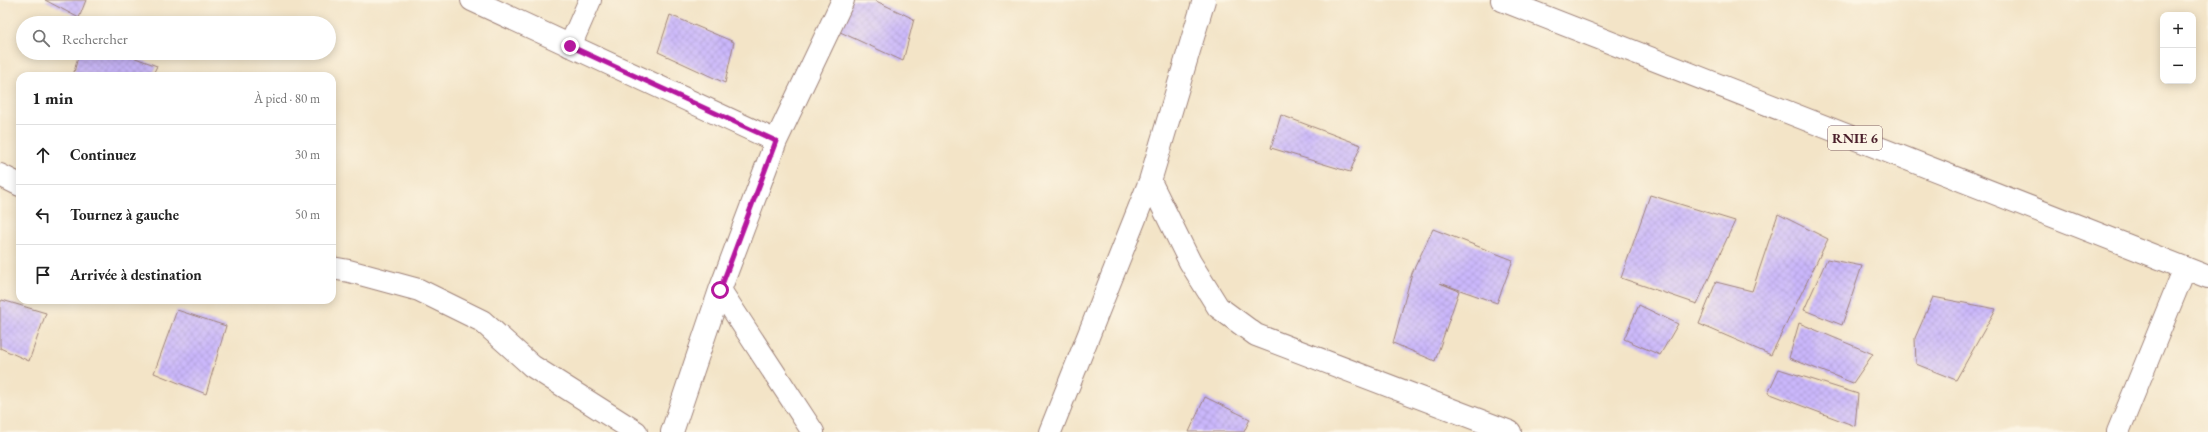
<!DOCTYPE html>
<html lang="fr">
<head>
<meta charset="utf-8">
<style>
  body { margin:0; font-family:"EB Garamond",serif; background:#f2f2f2; color:#222 }
  .controls { position:absolute; right:12px; top:12px; display:grid; overflow:hidden; border-radius:8px; box-shadow:0 2px 10px #0003 }
  .controls button { width:36px; height:36px; display:grid; place-items:center; padding:0; border:0; border-bottom:1px solid #e0e0e0; background:#fff; color:#222; font:20px sans-serif }
  .stop { position:absolute; width:12px; height:12px; margin:-9px; border:3px solid #b5179e; border-radius:50%; background:#fff }
  .stop.end { background:#b5179e; border-color:#fff; box-shadow:0 1px 4px #0008 }
  .list { margin:0; padding:0; list-style:none }
  h2 { display:flex; justify-content:space-between; align-items:center; height:52px; margin:0; padding:0 16px; font-size:17px }
  h2 small { font-size:13px; font-weight:400; color:#767676 }
  .list li { display:grid; grid-template-columns:26px 1fr auto; gap:12px; align-items:center; box-sizing:border-box; height:60px; padding:0 16px; border-top:1px solid #e0e0e0 }
  .list b { display:block; font-size:15px; white-space:nowrap }
  .list em { font-size:13px; font-style:normal; color:#767676 }
  .icon { flex:none; width:22px; height:22px; fill:none; stroke:currentColor; stroke-width:2; stroke-linecap:round; stroke-linejoin:round }
  .map { position:relative; flex:none; width:2208px; height:432px; overflow:hidden }
  .search { position:absolute; background:#fff; box-shadow:0 2px 10px #0003; left:16px; top:16px; width:320px; height:44px; display:flex; align-items:center; gap:10px; box-sizing:border-box; padding:0 14px; border-radius:22px; color:#767676; font-size:15px }
  .panel { position:absolute; background:#fff; box-shadow:0 2px 10px #0003; left:16px; top:72px; width:320px; height:232px; border-radius:12px }
  .map>svg:first-child { display:block }
</style>
</head>
<body>
<div class="map">
<svg width="2208" height="432" viewBox="0 0 2208 432">
  <defs>
    <pattern id="building-cross-hatch" width="8" height="8" patternUnits="userSpaceOnUse"><rect width="8" height="8" fill="#cab7fb"/><path d="M0 0l8 8M0 8l8-8" fill="none" stroke="#af9dd7"/></pattern>
  </defs>
  <rect width="100%" height="100%" fill="#fcf5e5"/>
  <filter id="ink" filterUnits="userSpaceOnUse"><feTurbulence type="fractalNoise" baseFrequency=".025" numOctaves="2"/><feDisplacementMap in="SourceGraphic" scale="8" xChannelSelector="R" yChannelSelector="G"/><feConvolveMatrix kernelMatrix="1 2 1 2 8 2 1 2 1" color-interpolation-filters="sRGB"/></filter>
  <filter id="wash" filterUnits="userSpaceOnUse"><feTurbulence type="fractalNoise" baseFrequency=".012" numOctaves="4" result="noise"/><feDisplacementMap in="SourceGraphic" scale="16" xChannelSelector="R" yChannelSelector="G"/><feGaussianBlur stdDeviation="0.9" result="paint"/><feColorMatrix in="noise" values="0 0 0 0 0 0 0 0 0 0 0 0 0 0 0 0 0 1.4 0 .05"/><feComposite in="paint" operator="in"/></filter>
  <g filter="url(#wash)">
    <rect width="100%" height="100%" fill="#f3e4c7"/>
    <g id="blocks">
      <path fill="url(#building-cross-hatch)" d="M45,0H86L79,18Z
        M851,0H874L914,19L903,61L838,31Z
        M670,15L734,42L725,83L658,52Z
        M79,53H122L157,66L152,76H73Z
        M1281,115L1361,145L1350,172L1271,148Z
        M1650,195L1735,221L1697,304L1621,278Z
        M1778,214L1828,239L1771,355L1699,324L1716,282L1752,291Z
        M1433,229L1513,260L1497,303L1440,283L1459,291L1435,361L1393,343L1412,273Z
        M1827,259L1862,266L1842,325L1804,310Z
        M1933,297L1996,309L1956,380L1916,364L1915,338Z
        M2,300L46,313L29,361L0,348V303Z
        M1639,305L1678,324L1660,355L1624,339Z
        M177,310L226,326L206,394L154,373Z
        M1799,323L1873,354L1853,383L1789,358Z
        M1779,369L1858,394L1855,426L1768,393Z
        M1205,397L1250,419L1244,432H1189Z"/>
    </g>
  </g>
  <g filter="url(#ink)">
    <use href="#blocks" fill-opacity="0" stroke="#9e8279" stroke-width="1"/>
    <g fill="none" stroke-linecap="round" stroke-linejoin="round">
      <g stroke="#9e8279" stroke-width="24">
        <path id="street" d="M472,0L776,141
          M570,46L590,0
          M0,175L20,185
          M1150,181L1190,262L1218,307L1256,335L1510,432
          M332,268L349,271L419,290L482,321L532,366L636,432
          M720,290L813,432
          M672,432L720,290L776,141L843,0
          M1050,432L1150,181L1204,0
          M2118,432L2185,268"/>
      </g>
      <g stroke="#9e8279" stroke-width="24">
        <path id="primary" d="M1502,0L2208,277"/>
      </g>
      <use href="#street" stroke="#fff" stroke-width="22"/>
      <use href="#primary" stroke="#fff" stroke-width="22"/>
    </g>
  </g>
  <g fill="none" stroke-linecap="round" stroke-linejoin="round" filter="url(#ink)">
    <path stroke="#b5179e" stroke-width="5" d="M570,46L776,141L720,290"/>
  </g>
  <g text-anchor="middle" stroke-width="3" stroke-linejoin="round" paint-order="stroke">
    <rect fill="#fcf5e5" stroke="#7f5f63" stroke-width="1" x="1828" y="126" width="54" height="24" rx="3"/>
    <g font-size="14" font-weight="bold" fill="#4a1f2b">
      <text x="1855" y="143">RNIE 6</text>
    </g>
  </g>
</svg>
<div class="controls">
<button>+</button>
<button>−</button>
</div>
<div class="stop" style="left:720px;top:290px"></div>
<div class="stop end" style="left:570px;top:46px"></div>
<div class="search"><svg class="icon" aria-label="search" viewBox="0 0 24 24"><circle cx="10" cy="10" r="6"/><path d="M15 15l6 6"/></svg>Rechercher</div>
<section class="panel">
<h2>1 min<small>À pied · 80 m</small></h2>
<ul class="list">
<li><svg class="icon" aria-label="ahead" viewBox="0 0 24 24"><path d="M12 20V5M6 11l6-6 6 6"/></svg><div><b>Continuez</b></div><em>30 m</em></li>
<li><svg class="icon" aria-label="left" viewBox="0 0 24 24"><path d="M17 20v-9H6M10 6l-5 5 5 5"/></svg><div><b>Tournez à gauche</b></div><em>50 m</em></li>
<li><svg class="icon" aria-label="arrive" viewBox="0 0 24 24"><path d="M6 21V4h12l-3 4 3 4H6"/></svg><div><b>Arrivée à destination</b></div></li>
</ul>
</section>
</div>
</body>
</html>
